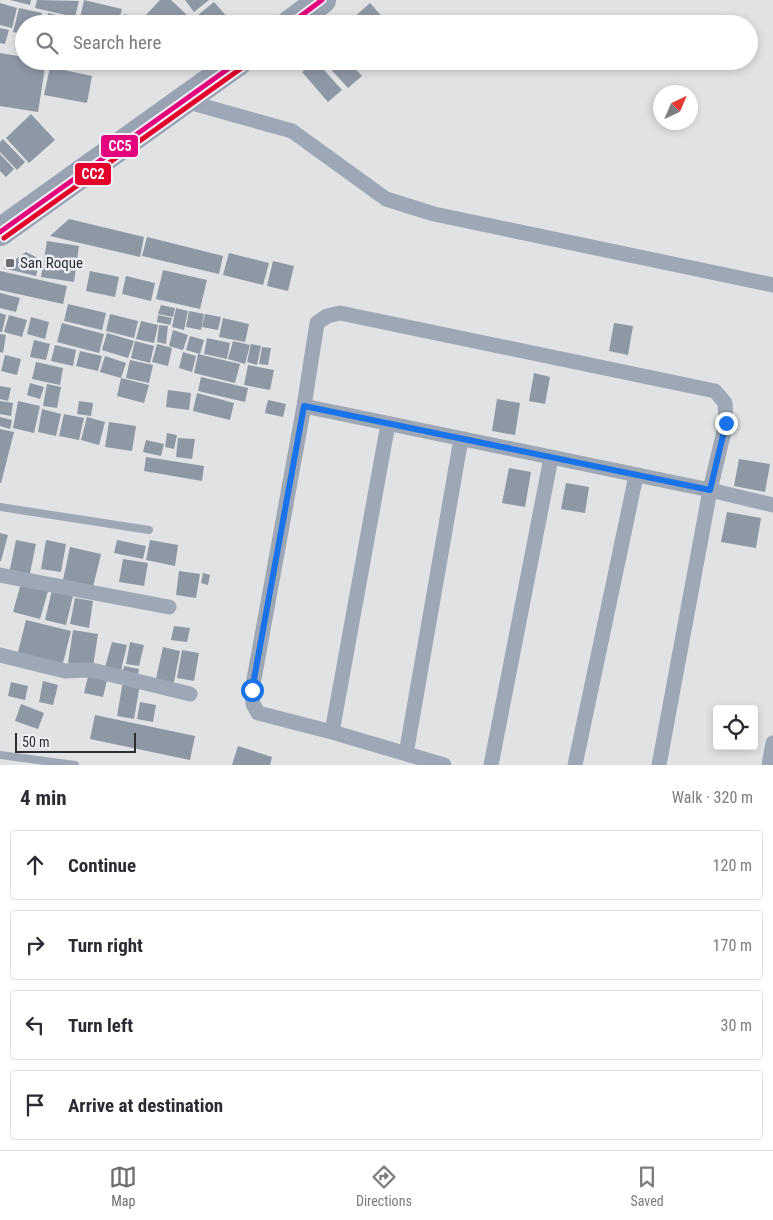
<!DOCTYPE html>
<html lang="en">
<head>
<meta charset="utf-8">
<style>
  body { margin:0; font-family:"Roboto Condensed",sans-serif; background:#f7f7f7; color:#2b2b33 }
  .controls { position:absolute; right:15px; bottom:15px; display:grid; overflow:hidden; border-radius:5px; box-shadow:0 2px 8px #0003 }
  .controls button { width:45px; height:45px; display:grid; place-items:center; padding:0; border:0; border-bottom:1px solid #e1e1e2; background:#fff; color:#2b2b33; font:25px sans-serif }
  .compass { position:absolute; left:653px; top:85px; width:45px; height:45px; border-radius:50%; background:#fff; box-shadow:0 2px 8px #0003; rotate:44deg }
  .scale { position:absolute; left:15px; bottom:12px; width:121px; box-sizing:border-box; padding-left:5px; border:2px solid #2d2e30; border-top:0; font-size:14px; line-height:18px; white-space:nowrap; color:#2d2e30; -webkit-text-stroke:4px #eceff3; paint-order:stroke }
  .stop { position:absolute; width:15px; height:15px; margin:-11px; border:4px solid #1a73e8; border-radius:50%; background:#fff }
  .stop.end { background:#1a73e8; border-color:#fff; box-shadow:0 1px 5px #0008 }
  .list { margin:0; padding:0; list-style:none }
  h2 { display:flex; justify-content:space-between; align-items:center; height:65px; margin:0; padding:0 20px; font-size:21px }
  h2 small { font-size:16px; font-weight:400; color:#7c7c81 }
  .list li { display:grid; grid-template-columns:32px 1fr auto; gap:15px; align-items:center; box-sizing:border-box; height:70px; margin:0 10px 10px; padding:0 10px; border:1px solid #e1e1e2; border-radius:5px }
  .list b { display:block; font-size:19px; white-space:nowrap }
  .list em { font-size:16px; font-style:normal; color:#7c7c81 }
  .icon { flex:none; width:28px; height:28px; fill:none; stroke:currentColor; stroke-width:2; stroke-linecap:round; stroke-linejoin:round }
  .map { position:relative; flex:none; width:773px; height:765px; overflow:hidden }
  .search { position:absolute; background:#fff; box-shadow:0 2px 8px #0003; left:15px; right:15px; top:15px; height:55px; display:flex; align-items:center; gap:12px; box-sizing:border-box; padding:0 18px; border-radius:28px; color:#7c7c81; font-size:19px }
  .sheet { height:385px; background:#fff }
  nav { display:flex; justify-content:space-around; align-items:center; box-sizing:border-box; height:70px; border-top:1px solid #e1e1e2; background:#fff; font-size:14px; color:#7c7c81 }
  nav a { display:grid; justify-items:center; gap:2px }
  nav .on { color:#6c6d6f }
  .map>svg:first-child { display:block }
</style>
</head>
<body>
<div class="map">
<svg width="773" height="765" viewBox="0 0 773 765">
  <rect width="100%" height="100%" fill="#e0e2e4"/>
  <path fill="#8e97a4" d="M10,0H31L30,5Z
    M37,0L79,1L75,17L35,8Z
    M84,0L122,9L118,24H105L80,18Z
    M160,0H171L187,15L179,24H155L146,15Z
    M185,0H209L194,12Z
    M214,2L229,19L224,24H206L198,15Z
    M0,3L17,8L12,28L0,25Z
    M370,3L384,19L379,24H358L353,18Z
    M19,8L42,13L39,24H24V34L13,32Z
    M48,13L78,20V24H46Z
    M124,14L141,19L139,24H122Z
    M0,28L9,30L5,44L0,43Z
    M0,53L24,57V61H46L38,112L0,106Z
    M314,61H316L342,90L328,102L302,72Z
    M327,61H348L362,76L348,88L325,63Z
    M50,67L92,76L87,103L44,95Z
    M31,114L55,140L29,163L6,138Z
    M3,139L25,162L17,170L0,152V142Z
    M0,154L14,169L6,177L0,171Z
    M69,219L144,237L140,257L50,236Z
    M147,237L223,256L219,274L142,256Z
    M47,241L79,246L74,282L41,277Z
    M26,252L40,259L36,276L3,268Z
    M229,253L269,263L263,285L223,275Z
    M273,261L294,266L288,291L267,286Z
    M163,270L207,280L200,309L156,299Z
    M0,271L67,286L63,304L0,290Z
    M90,271L119,277L115,297L86,291Z
    M126,276L155,283L151,301L122,294Z
    M0,293L20,298L16,312L0,308Z
    M68,304L106,313L102,330L64,321Z
    M161,305L175,308L173,317L158,314Z
    M176,308L188,311L184,330L172,327Z
    M189,311L204,314L201,330L186,327Z
    M0,313L6,315L2,332H0Z
    M110,314L138,321L134,338L106,331Z
    M205,314L221,317L218,330L202,327Z
    M9,315L27,320L22,337L4,332Z
    M158,315L172,318L170,325L157,322Z
    M31,317L49,322L45,339L27,334Z
    M223,318L249,324L245,342L219,337Z
    M141,321L158,325L154,343L136,339Z
    M62,323L104,334L99,353L57,342Z
    M614,323L633,326L628,355L609,351Z
    M159,325L168,326L166,344L157,342Z
    M173,330L188,335L183,350L169,346Z
    M107,333L134,341L128,358L102,350Z
    M0,334L6,335L3,353L0,352Z
    M190,336L204,340L200,354L186,350Z
    M207,338L230,343L227,359L204,354Z
    M34,340L50,344L46,360L30,357Z
    M135,341L154,346L150,363L131,358Z
    M233,341L250,345L245,364L228,359Z
    M157,344L172,348L168,366L152,362Z
    M251,344L261,346L257,365L247,362Z
    M55,345L76,350L73,366L51,361Z
    M262,347L271,348L268,365L259,364Z
    M80,351L102,356L98,371L76,366Z
    M183,352L196,356L192,372L179,368Z
    M198,354L240,364L235,383L194,373Z
    M5,355L21,359L17,375L1,371Z
    M105,356L126,363L121,378L100,372Z
    M130,360L153,365L149,383L126,378Z
    M36,362L63,368L60,385L32,379Z
    M248,365L274,370L270,390L244,385Z
    M534,373L550,377L545,404L529,401Z
    M201,377L248,388L245,402L198,391Z
    M121,378L149,385L144,403L117,396Z
    M30,383L44,387L40,399L27,395Z
    M47,384L61,387L57,408L43,406Z
    M0,386L11,388L8,401L0,399Z
    M168,390L191,393L189,410L166,407Z
    M197,393L234,403L230,420L193,411Z
    M497,399L520,403L515,435L492,431Z
    M268,400L286,404L283,417L265,413Z
    M0,401L13,403L11,416L0,414Z
    M18,401L40,406L34,433L13,428Z
    M79,401L93,403L91,416L77,414Z
    M42,409L61,414L56,436L38,432Z
    M64,414L84,418L79,440L59,436Z
    M0,417L12,420L10,429L0,426Z
    M87,417L105,422L99,445L81,440Z
    M109,422L136,426L132,451L105,447Z
    M0,429L14,432L1,483H0Z
    M167,433L177,435L174,449L165,447Z
    M178,438L195,439L192,459L176,457Z
    M146,440L164,444L161,456L143,452Z
    M146,457L204,466L202,481L144,471Z
    M739,459L770,464L765,492L734,486Z
    M509,468L531,472L525,507L502,503Z
    M566,483L589,487L585,513L561,509Z
    M727,512L761,518L756,548L721,542Z
    M0,533L8,535L1,561H0Z
    M16,540L36,544L29,578L9,574Z
    M46,540L66,544L61,572L41,569Z
    M117,540L146,546L143,559L114,553Z
    M150,540L178,545L175,566L146,560Z
    M70,547L101,554L93,587L63,580Z
    M123,559L148,563L144,586L119,582Z
    M179,571L200,574L196,598L176,595Z
    M203,573L210,575L208,585L201,583Z
    M21,583L48,591L40,619L13,612Z
    M52,590L73,596L66,625L45,620Z
    M75,598L93,601L89,628L70,624Z
    M26,620L71,631L62,667L17,656Z
    M174,626L190,628L187,642L171,640Z
    M73,630L98,634L93,667L68,663Z
    M112,642L127,645L120,675L104,671Z
    M130,642L144,645L139,666L126,664Z
    M163,647L180,651L173,687L155,683Z
    M182,650L199,653L194,681L177,678Z
    M124,666L139,669L137,679L122,676Z
    M89,672L108,676L103,697L84,693Z
    M43,681L58,685L53,705L39,702Z
    M123,681L140,684L134,719L117,716Z
    M11,682L28,686L25,700L8,696Z
    M140,702L156,705L153,722L137,719Z
    M21,704L44,713L38,729L15,721Z
    M95,715L195,736L190,760L90,739Z
    M238,746L272,757L270,765H232Z"/>
  <g fill="none" stroke-linecap="round" stroke-linejoin="round">
    <path stroke="#9ea7b6" stroke-width="8" d="M0,507L149,530
      M0,755L75,765"/>
    <path stroke="#9ea7b6" stroke-width="15" d="M185,101L292,131L386,199L434,214L773,285
      M304,406L710,490L773,505
      M0,575L169,607
      M0,655L65,671L86,670L96,671L190,694
      M332,732L388,424
      M406,754L461,439
      M444,765L332,732L258,713L253,704L252,690L304,406L317,323L327,316L340,313L715,391L725,403L726,423L710,490L659,765
      M491,765L551,458
      M575,765L636,476
      M769,765L773,743"/>
    <path stroke="#99a2b0" stroke-width="28" d="M290,24L322,0
      M0,232L239,61"/>
    <g stroke="#eceff3" stroke-width="9">
      <path id="bus-1" d="M290,24L322,0
        M0,232L239,61"/>
    </g>
    <g stroke="#eceff3" stroke-width="9">
      <path id="bus-2" d="M4,238L243,67"/>
    </g>
    <use href="#bus-1" stroke="#e5007d" stroke-width="5"/>
    <use href="#bus-2" stroke="#e4002b" stroke-width="5"/>
  </g>
  <g fill="none" stroke-linecap="round" stroke-linejoin="round">
    <path stroke="#1a73e8" stroke-width="6" d="M252,690L304,406L710,490L726,423"/>
  </g>
  <rect fill="#6c6d6f" stroke="#eceff3" stroke-width="2" x="5" y="258" width="10" height="10" rx="2.5"/>
  <g text-anchor="middle" stroke-width="5" stroke-linejoin="round" paint-order="stroke">
    <g font-size="15" fill="#2d2e30" stroke="#eceff3" text-anchor="start">
      <text x="20" y="268">San Roque</text>
    </g>
  </g>
  <g stroke="#eceff3" stroke-width="2">
    <rect x="100" y="134" width="39" height="24" rx="5" fill="#e5007d"/>
    <rect x="74" y="162" width="38" height="24" rx="5" fill="#e4002b"/>
  </g>
  <g font-size="14" text-anchor="middle" font-weight="bold" fill="#fff">
    <text x="120" y="151">CC5</text>
    <text x="93" y="179">CC2</text>
  </g>
</svg>
<div class="controls">
<button><svg class="icon" aria-label="locate" viewBox="0 0 24 24"><circle cx="12" cy="12" r="6"/><path d="M12 2v4M12 18v4M2 12h4M18 12h4"/></svg></button>
</div>
<svg class="compass" viewBox="-18 -18 36 36"><path d="M0-13l5 13h-10z" fill="#e53935"/><path d="M0 13l5-13h-10z" fill="#7c7c81"/></svg>
<div class="scale">50 m</div>
<div class="stop" style="left:252px;top:690px"></div>
<div class="stop end" style="left:726px;top:423px"></div>
<div class="search"><svg class="icon" aria-label="search" viewBox="0 0 24 24"><circle cx="10" cy="10" r="6"/><path d="M15 15l6 6"/></svg>Search here</div>
</div>
<section class="sheet">
<h2>4 min<small>Walk · 320 m</small></h2>
<ul class="list">
<li><svg class="icon" aria-label="ahead" viewBox="0 0 24 24"><path d="M12 20V5M6 11l6-6 6 6"/></svg><div><b>Continue</b></div><em>120 m</em></li>
<li><svg class="icon" aria-label="right" viewBox="0 0 24 24"><path d="M7 20v-9h11M14 6l5 5-5 5"/></svg><div><b>Turn right</b></div><em>170 m</em></li>
<li><svg class="icon" aria-label="left" viewBox="0 0 24 24"><path d="M17 20v-9H6M10 6l-5 5 5 5"/></svg><div><b>Turn left</b></div><em>30 m</em></li>
<li><svg class="icon" aria-label="arrive" viewBox="0 0 24 24"><path d="M6 21V4h12l-3 4 3 4H6"/></svg><div><b>Arrive at destination</b></div></li>
</ul>
</section>
<nav>
<a class="on"><svg class="icon" aria-label="map" viewBox="0 0 24 24"><path d="M3 6l6-2 6 2 6-2v14l-6 2-6-2-6 2zM9 4v14M15 6v14"/></svg>Map</a>
<a><svg class="icon" aria-label="directions" viewBox="0 0 24 24"><path d="M12 3l9 9-9 9-9-9zM9 14v-3h6M13 9l2 2-2 2"/></svg>Directions</a>
<a><svg class="icon" aria-label="saved" viewBox="0 0 24 24"><path d="M7 4h10v16l-5-4-5 4z"/></svg>Saved</a>
</nav>
</body>
</html>
